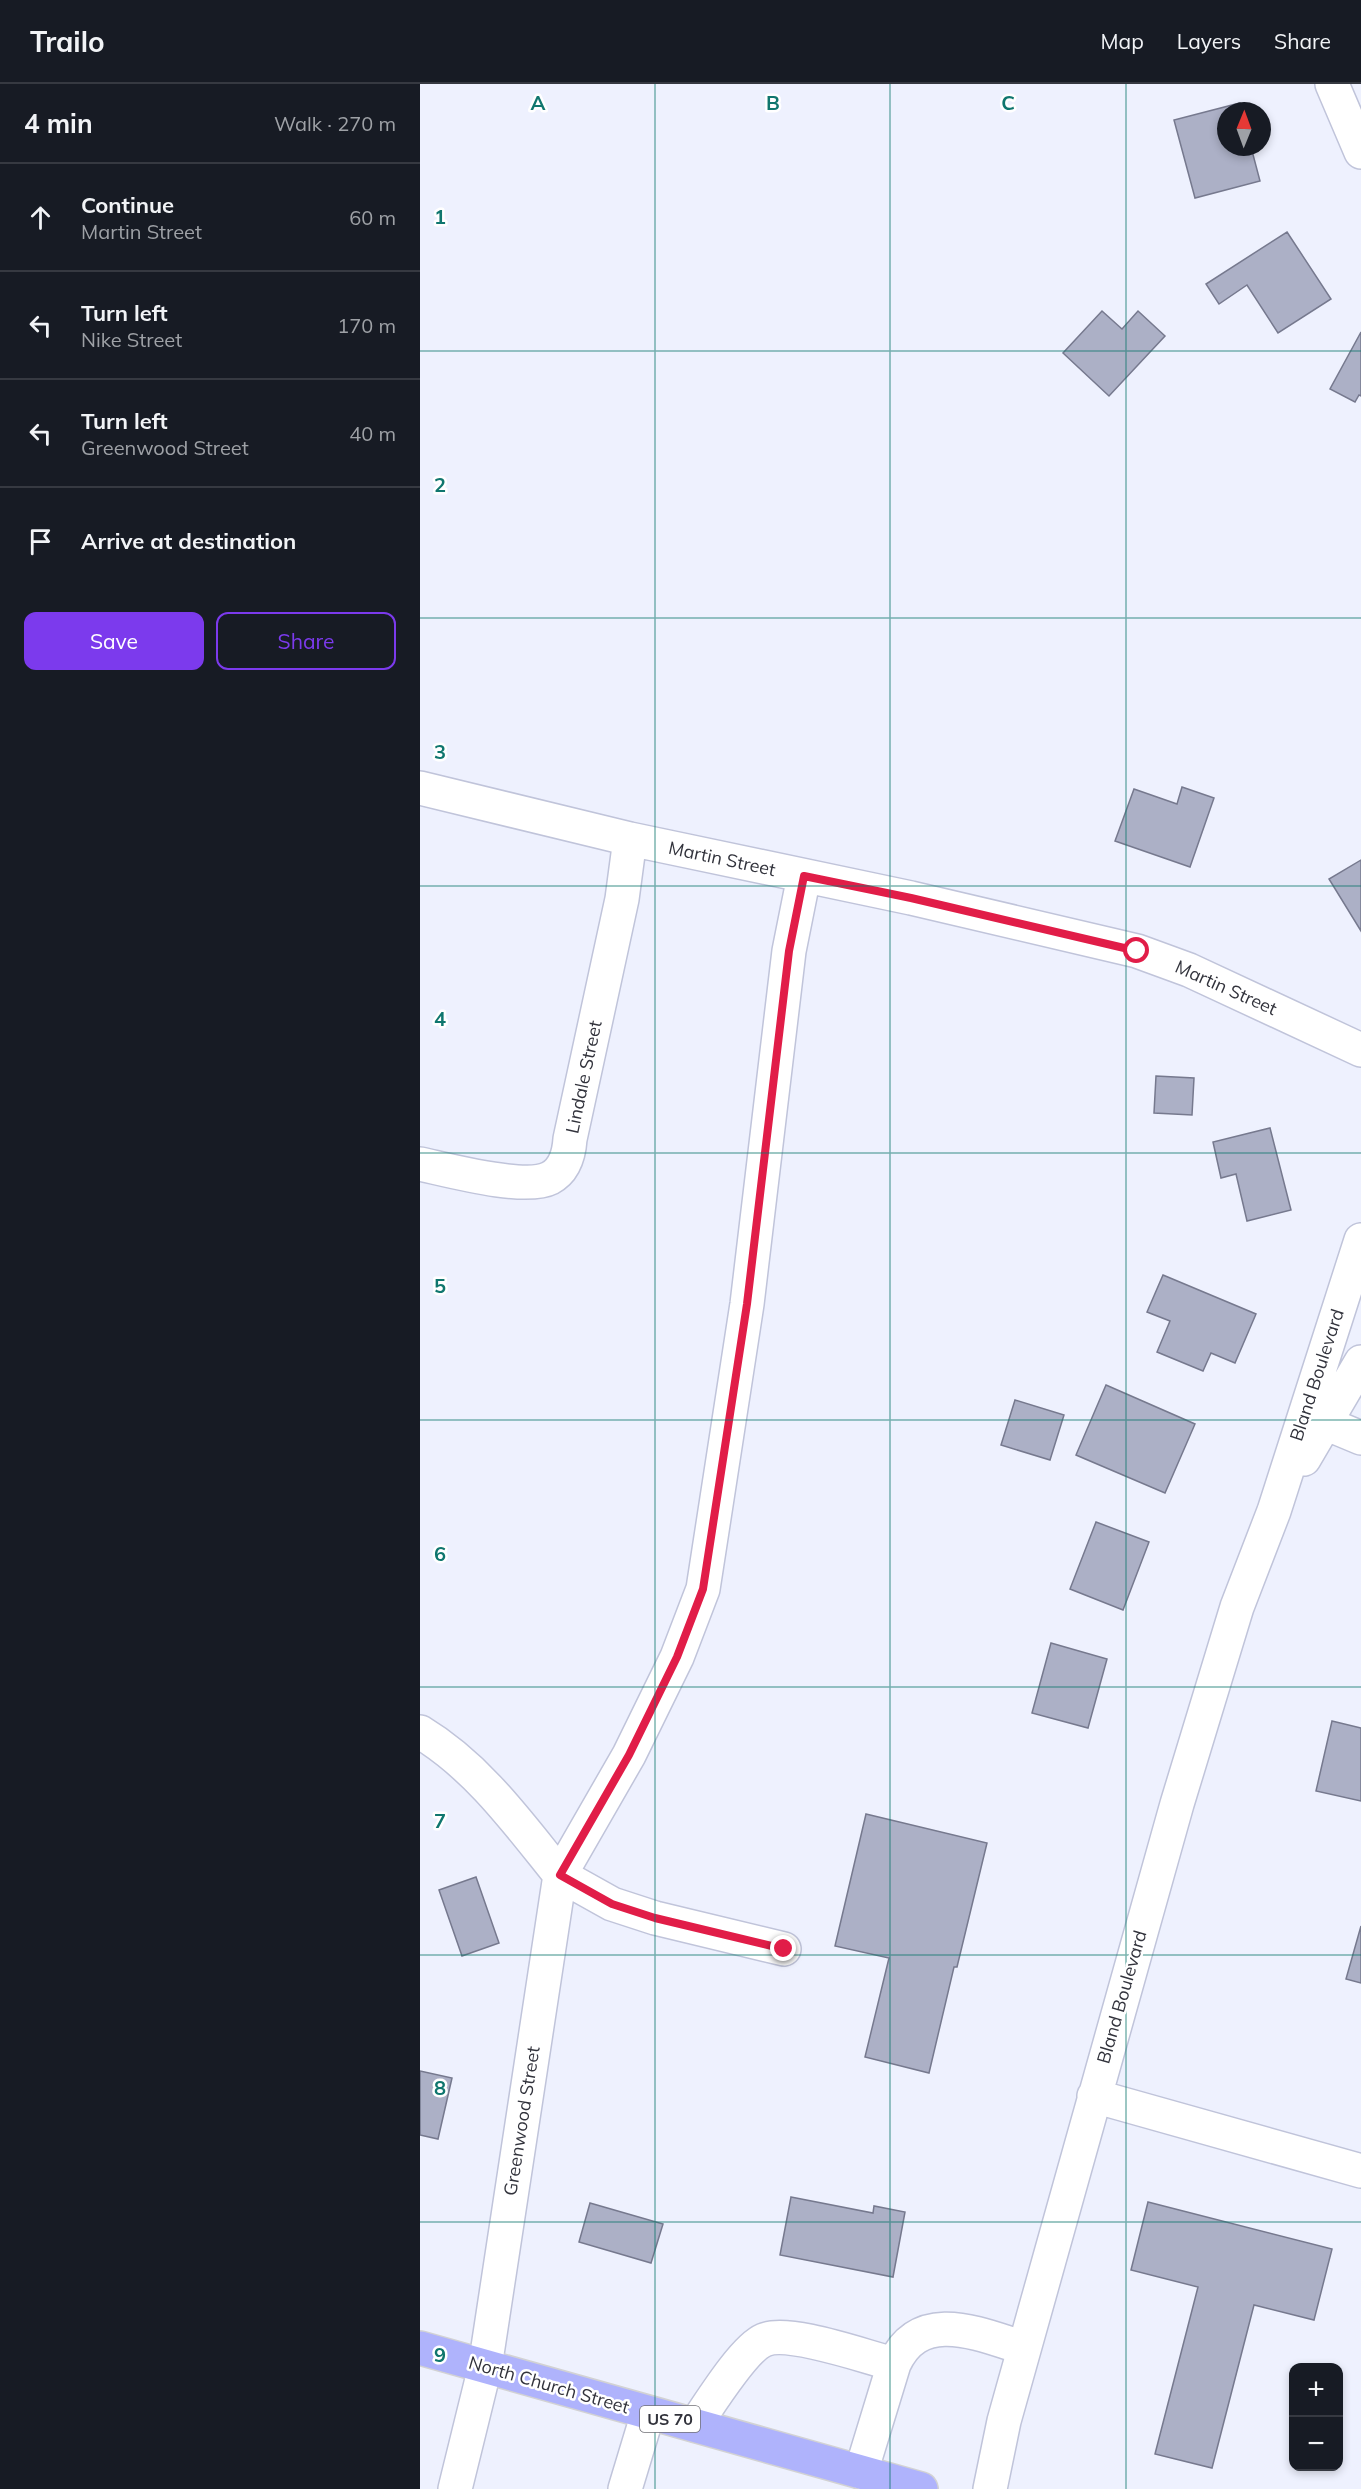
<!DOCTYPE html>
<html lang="en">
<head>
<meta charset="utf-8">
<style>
  body { margin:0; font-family:Mulish,sans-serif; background:#20242c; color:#f1f3f6 }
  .controls { position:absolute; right:18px; bottom:18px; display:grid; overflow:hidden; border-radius:12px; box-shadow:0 3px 9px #0003 }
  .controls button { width:54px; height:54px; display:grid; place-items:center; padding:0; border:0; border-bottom:2px solid #363941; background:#171b24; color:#f1f3f6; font:30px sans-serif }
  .compass { position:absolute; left:797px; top:18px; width:54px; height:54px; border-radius:50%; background:#171b24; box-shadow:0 3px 9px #0003; rotate:1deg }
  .stop { position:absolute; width:18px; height:18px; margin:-14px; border:4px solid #e11d48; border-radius:50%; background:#fff }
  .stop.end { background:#e11d48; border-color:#fff; box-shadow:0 2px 6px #0008 }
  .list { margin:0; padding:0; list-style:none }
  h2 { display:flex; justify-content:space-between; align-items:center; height:78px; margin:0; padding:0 24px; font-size:26px }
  h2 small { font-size:20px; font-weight:400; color:#9ea1a6 }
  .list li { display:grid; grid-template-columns:39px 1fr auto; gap:18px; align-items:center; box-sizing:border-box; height:108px; padding:0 24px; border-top:2px solid #363941 }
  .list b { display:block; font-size:22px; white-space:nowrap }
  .list p { margin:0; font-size:20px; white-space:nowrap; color:#9ea1a6 }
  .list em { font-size:20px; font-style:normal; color:#9ea1a6 }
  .actions { display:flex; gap:12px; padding:18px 24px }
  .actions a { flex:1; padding:14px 0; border:2px solid #7c3aed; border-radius:12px; text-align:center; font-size:21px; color:#7c3aed }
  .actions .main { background:#7c3aed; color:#fff }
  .icon { flex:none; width:33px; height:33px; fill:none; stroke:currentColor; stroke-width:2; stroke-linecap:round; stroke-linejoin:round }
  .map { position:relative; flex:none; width:941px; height:2405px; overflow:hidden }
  header { display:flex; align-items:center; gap:36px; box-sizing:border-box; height:84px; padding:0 30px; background:#171b24; border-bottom:2px solid #363941 }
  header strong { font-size:28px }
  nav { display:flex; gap:33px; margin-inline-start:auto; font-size:21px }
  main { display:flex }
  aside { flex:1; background:#171b24 }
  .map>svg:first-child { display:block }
</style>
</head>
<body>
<header>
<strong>Trailo</strong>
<nav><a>Map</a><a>Layers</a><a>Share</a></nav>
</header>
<main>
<aside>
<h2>4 min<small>Walk · 270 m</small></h2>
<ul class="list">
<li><svg class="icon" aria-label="ahead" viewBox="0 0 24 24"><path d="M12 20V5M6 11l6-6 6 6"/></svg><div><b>Continue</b><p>Martin Street</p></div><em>60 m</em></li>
<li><svg class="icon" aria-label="left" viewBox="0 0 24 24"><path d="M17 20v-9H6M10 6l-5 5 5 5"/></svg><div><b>Turn left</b><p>Nike Street</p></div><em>170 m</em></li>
<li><svg class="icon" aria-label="left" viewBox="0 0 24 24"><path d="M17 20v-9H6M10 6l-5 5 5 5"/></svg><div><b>Turn left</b><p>Greenwood Street</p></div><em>40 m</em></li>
<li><svg class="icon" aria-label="arrive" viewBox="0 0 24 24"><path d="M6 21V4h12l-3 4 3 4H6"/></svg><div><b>Arrive at destination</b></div></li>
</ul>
<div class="actions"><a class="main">Save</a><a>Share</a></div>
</aside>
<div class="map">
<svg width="941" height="2405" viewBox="0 0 941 2405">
  <rect width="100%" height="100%" fill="#eef1fe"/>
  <path fill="#acb0c6" stroke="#76798e" stroke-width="1.5" d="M820,19L822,27H806V63H831L840,97L775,114L754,36Z
    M867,148L911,215L858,249L827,201L799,220L786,200Z
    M682,227L702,245L718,227L745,252L689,312L643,269Z
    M941,248V312L939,311L935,318L910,305Z
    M762,703L794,714L770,783L695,757L714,705L757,720Z
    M941,776V847L909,795Z
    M736,992L774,994L772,1031L734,1029Z
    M850,1044L871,1126L827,1137L816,1090L801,1094L793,1058Z
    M743,1191L836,1230L815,1279L791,1269L783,1287L737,1268L750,1237L727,1228Z
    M686,1301L775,1340L745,1409L656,1371Z
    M595,1316L644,1331L630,1376L581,1361Z
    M676,1438L729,1458L703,1526L650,1505Z
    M631,1559L687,1575L668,1644L612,1629Z
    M912,1637L941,1644V1717L896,1707Z
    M446,1730L567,1759L537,1883H534L509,1989L445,1973L469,1874L415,1862Z
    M56,1793L79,1859L42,1872L19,1806Z
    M941,1842V1899L926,1895Z
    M0,1987L32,1994L18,2055L0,2051Z
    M371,2113L453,2129L454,2122L485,2128L473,2193L360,2171Z
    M728,2118L912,2165L894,2236L834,2221L792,2384L735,2370L778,2203L711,2186Z
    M170,2119L243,2140L231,2179L159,2158Z"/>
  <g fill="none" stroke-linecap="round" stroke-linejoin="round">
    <g stroke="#c0c4da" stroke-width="36">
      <path id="minor" d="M912,0L941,68
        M0,704L210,755L491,814L717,867L769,886L941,966
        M0,1080C28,1086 105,1107 130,1094C145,1086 149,1070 150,1055L202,815L210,755
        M905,1339L941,1354
        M884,1375L941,1278
        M0,1648C58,1683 98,1739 140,1791L65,2283L35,2405
        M364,1865L235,1834L192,1820L140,1791L209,1671L257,1573L283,1505L327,1220L369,867L384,792
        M674,2012L941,2087
        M275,2341C289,2321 323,2265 344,2256C369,2245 445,2273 474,2280
        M441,2388L474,2280C500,2223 559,2250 604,2264
        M205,2405L228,2329
        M570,2405L584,2337L757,1720L817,1523L854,1427L941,1156"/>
    </g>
    <g stroke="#d2d2d4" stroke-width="36">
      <path id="major" d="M0,2264L501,2405"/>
    </g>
    <use href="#minor" stroke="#fff" stroke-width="33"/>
    <use href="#major" stroke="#afb3fc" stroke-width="33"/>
  </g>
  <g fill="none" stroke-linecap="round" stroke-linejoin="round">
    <path stroke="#e11d48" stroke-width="8" d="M364,1865L235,1834L192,1820L140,1791L209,1671L257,1573L283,1505L327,1220L369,867L384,792L491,814L717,867"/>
  </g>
  <path fill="none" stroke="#0f766e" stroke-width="1.5" stroke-opacity="0.55" d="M235,0V2405M470,0V2405M706,0V2405M0,267H941M0,534H941M0,802H941M0,1069H941M0,1336H941M0,1603H941M0,1871H941M0,2138H941"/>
  <g text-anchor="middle" stroke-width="5" stroke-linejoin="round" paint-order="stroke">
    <rect fill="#fff" stroke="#707076" stroke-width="1.5" x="220" y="2322" width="60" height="26" rx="4.5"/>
    <g font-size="16" font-weight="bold" fill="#32333c">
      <text x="250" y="2341">US 70</text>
    </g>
    <g font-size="18" fill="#32333c" stroke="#fff">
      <text transform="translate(302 775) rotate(12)" y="6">Martin Street</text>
      <text transform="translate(806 904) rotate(24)" y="6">Martin Street</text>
      <text transform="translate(164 993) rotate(-78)" y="6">Lindale Street</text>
      <text transform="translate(897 1291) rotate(-72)" y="6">Bland Boulevard</text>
      <text transform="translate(702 1913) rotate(-74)" y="6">Bland Boulevard</text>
      <text transform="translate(102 2037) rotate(-81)" y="6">Greenwood Street</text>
      <text transform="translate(129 2301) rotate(16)" y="6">North Church Street</text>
    </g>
  </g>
  <g font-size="20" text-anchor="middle" font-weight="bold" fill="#0f766e" stroke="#fff" stroke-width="5" stroke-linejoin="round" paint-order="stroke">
    <text x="118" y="26">A</text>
    <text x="353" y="26">B</text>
    <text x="588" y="26">C</text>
    <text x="20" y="140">1</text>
    <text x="20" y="408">2</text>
    <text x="20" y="675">3</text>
    <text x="20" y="942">4</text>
    <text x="20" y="1209">5</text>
    <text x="20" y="1477">6</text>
    <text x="20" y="1744">7</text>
    <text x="20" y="2011">8</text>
    <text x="20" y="2278">9</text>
  </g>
</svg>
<div class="controls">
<button>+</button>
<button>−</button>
</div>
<svg class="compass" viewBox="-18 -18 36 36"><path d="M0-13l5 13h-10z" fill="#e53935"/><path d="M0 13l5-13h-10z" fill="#9ea1a6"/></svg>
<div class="stop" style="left:717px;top:867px"></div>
<div class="stop end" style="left:364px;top:1865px"></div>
</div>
</main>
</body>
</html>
